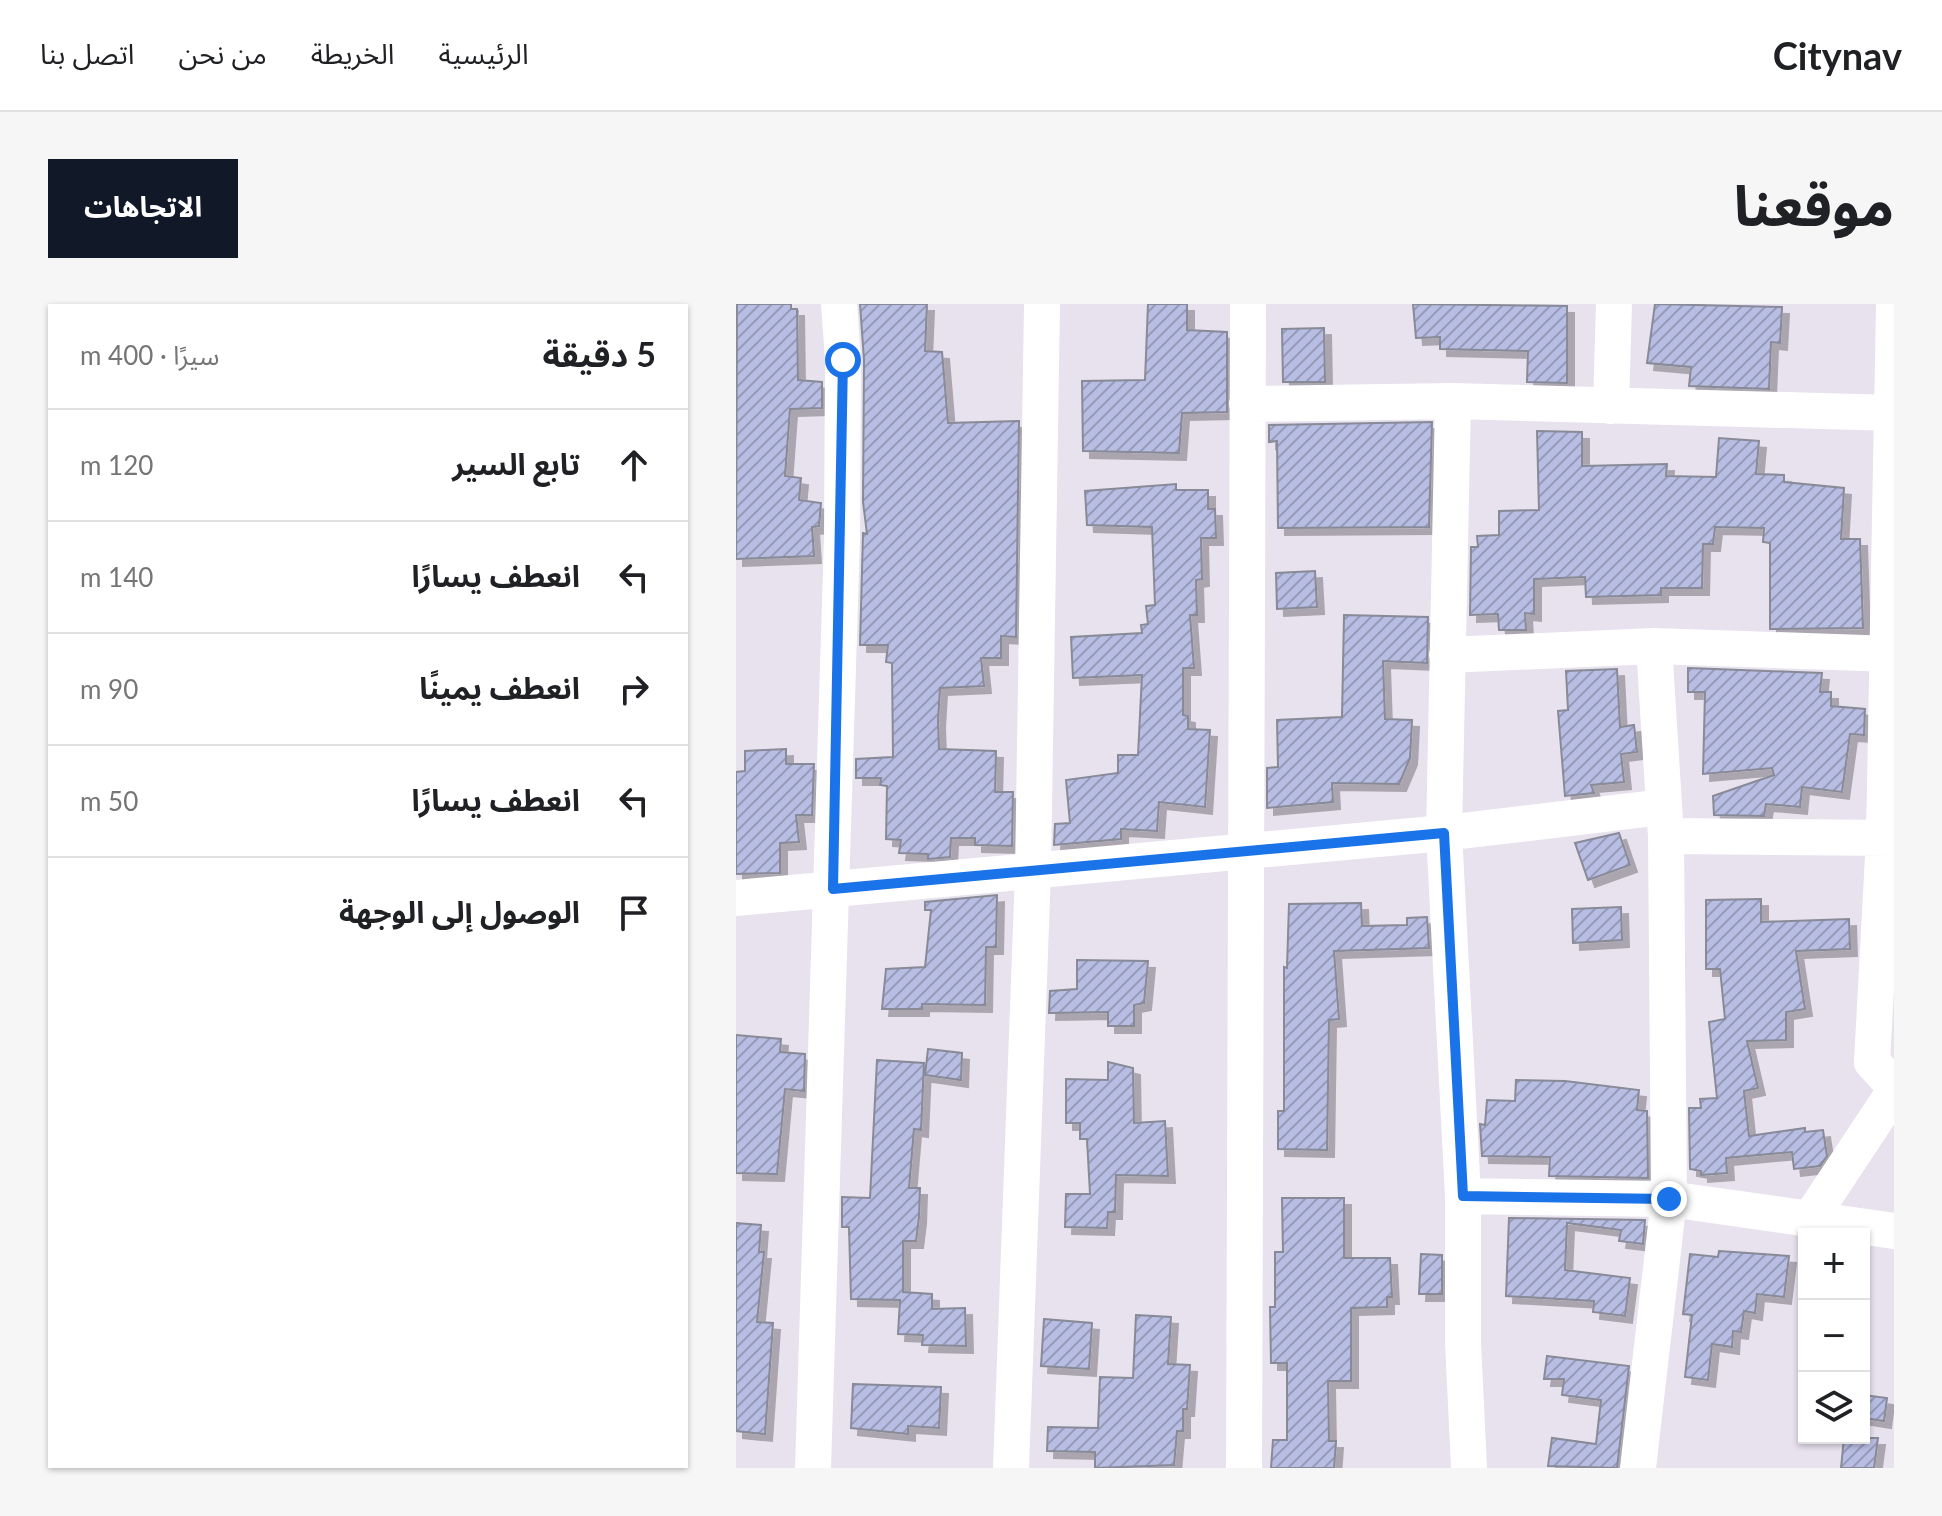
<!DOCTYPE html>
<html lang="ar">
<head>
<meta charset="utf-8">
<style>
  body { margin:0; font-family:Lato,"Noto Sans Arabic",sans-serif; background:#f6f6f6; color:#202124; direction:rtl }
  .controls { position:absolute; right:24px; bottom:24px; display:grid; overflow:hidden; border-radius:0px; box-shadow:0 2px 6px #0004 }
  .controls button { width:72px; height:72px; display:grid; place-items:center; padding:0; border:0; border-bottom:2px solid #e0e0e0; background:#fff; color:#202124; font:40px sans-serif }
  .stop { position:absolute; width:24px; height:24px; margin:-18px; border:6px solid #1a73e8; border-radius:50%; background:#fff }
  .stop.end { background:#1a73e8; border-color:#fff; box-shadow:0 2px 8px #0008 }
  .list { margin:0; padding:0; list-style:none }
  h2 { display:flex; justify-content:space-between; align-items:center; height:104px; margin:0; padding:0 32px; font-size:34px }
  h2 small { font-size:26px; font-weight:400; color:#757577 }
  .list li { display:grid; grid-template-columns:52px 1fr auto; gap:24px; align-items:center; box-sizing:border-box; height:112px; padding:0 32px; border-top:2px solid #e0e0e0 }
  .list b { display:block; font-size:30px; white-space:nowrap }
  .list em { font-size:26px; font-style:normal; color:#757577 }
  .icon { flex:none; width:44px; height:44px; fill:none; stroke:currentColor; stroke-width:2; stroke-linecap:round; stroke-linejoin:round }
  .map { position:relative; flex:none; width:1158px; height:1164px; overflow:hidden; direction:ltr; border-radius:0px }
  header { display:flex; align-items:center; gap:48px; box-sizing:border-box; height:112px; padding:0 40px; background:#fff; border-bottom:2px solid #e0e0e0 }
  header strong { font-size:38px }
  nav { display:flex; gap:44px; margin-inline-start:auto; font-size:28px }
  .intro { display:flex; align-items:center; justify-content:space-between; box-sizing:border-box; height:192px; padding:0 48px }
  h1 { margin:0; font-size:56px }
  .button { padding:20px 36px; border-radius:0px; background:#111827; color:#fff; font-size:28px; font-weight:700 }
  main { display:flex; gap:48px; padding:0 48px }
  aside { flex:1; background:#fff; border-radius:0px; box-shadow:0 2px 6px #0004 }
  .map>svg:first-child { display:block }
</style>
</head>
<body>
<header>
<strong>Citynav</strong>
<nav><a>الرئيسية</a><a>الخريطة</a><a>من نحن</a><a>اتصل بنا</a></nav>
</header>
<div class="intro"><h1>موقعنا</h1><a class="button">الاتجاهات</a></div>
<main>
<div class="map">
<svg width="1158" height="1164" viewBox="0 0 1158 1164">
  <defs>
    <pattern id="building-hatch" width="6" height="6" patternUnits="userSpaceOnUse" patternTransform="scale(2)"><rect width="6" height="6" fill="#b8bde3"/><path d="M-1 1l2-2M0 6l6-6M5 7l2-2" fill="none" stroke="#979bb9"/></pattern>
    <filter id="shadow"><feDropShadow dx="7" dy="7" stdDeviation="0" flood-color="#0004"/></filter>
  </defs>
  <rect width="100%" height="100%" fill="#e8e1ee"/>
  <path fill="url(#building-hatch)" stroke="#888a97" stroke-width="2" filter="url(#shadow)" d="M1,0H55V5H61L62,76L86,78V104L54,105L49,172L65,174L63,196L85,199L83,222L76,223L78,252L0,255Z
    M124,0H191L189,47L206,48L212,119L283,117L280,333L265,332V354H245L248,382L204,384L202,417L203,445L260,447L259,488H277L276,542L239,541V534H215L214,553L192,555V550L163,549L165,536L150,535L151,482L144,481L145,474H120V455L157,453L156,359L150,358L152,341H124L127,229L131,230L127,198L128,56Z
    M412,0H451V26L491,28V108L446,109L443,149L347,147L346,77L409,76Z
    M677,0L831,2V79L791,78L792,47L704,45V33L680,34Z
    M919,0L1046,3L1044,39L1035,38L1033,85L953,82L955,63L911,59Z
    M588,24L589,78H547L546,25Z
    M696,118L693,223L542,224L541,137L533,138V121Z
    M801,127L846,128V162L931,160L930,172L980,173L983,134L1023,137L1020,170L1048,171V178L1108,184L1105,235H1124L1127,324L1034,325V239L1027,238L1028,224L979,223L977,240H967L966,284H925V291L850,293L849,273L798,275V310L789,309L790,326H763L762,310L734,311L735,243H742L741,232L763,231V207L803,206Z
    M440,180V186H472V205H479L480,234H465L466,275L460,276L461,311H454L458,364H447V411L452,412V425L474,426L469,503L423,498L421,527L385,525V535L318,541L319,520L334,519L330,476L382,469V451H402L406,371L337,374L335,333L406,329L405,321L412,320L410,302L419,301L416,223L351,221L349,187Z
    M579,267L581,303L541,305L540,269Z
    M608,311L692,313L691,359L647,357L649,415L676,416L674,454L663,480L596,479L597,498L531,504V464L542,463L541,416L606,413Z
    M952,364L1086,369L1084,388H1095V402L1129,405L1128,431L1114,430L1106,488L1066,483L1064,503L1030,500L1028,512L978,511L977,492L1038,471L1036,464L967,470L969,388H952Z
    M881,365L884,423L898,421L901,448L885,450L888,478L855,481L858,489L829,492L822,407L832,406L830,367Z
    M50,445V460H78L76,511H60L63,538L44,539V569L0,570V468L9,467V447Z
    M883,529L894,561L852,576L839,539Z
    M261,591L260,643H250L249,701L186,700V705H146L150,665L189,663L195,606H189V598Z
    M1025,595V618L1113,615L1114,645L1060,647L1069,705L1050,708V736L1011,737L1022,784L1008,787L1013,832L1069,824V828L1087,826L1091,852L1084,862L1058,865L1056,848L990,854L991,869L965,871V867L954,865L953,804H965L964,795L981,794L973,718L989,715L984,665H970V596Z
    M625,599L626,622L671,621V614L691,613L693,644L598,647L603,715L593,716L591,846L542,845V807H548V663L551,664L553,600Z
    M885,603L886,636L837,639L836,605Z
    M341,656L412,657L408,699L398,701V722H372V708L313,709L314,687L341,685Z
    M0,731L45,735L44,748L69,750L68,787L49,785L41,870L0,869Z
    M192,745L226,749L225,776L189,771Z
    M141,756L188,759L185,826L178,825L173,884H184L183,913L180,937H167V988L196,990V1005L229,1004L230,1042L186,1041L187,1031L162,1030L164,996L115,995L113,923H106V893L134,894Z
    M372,758L397,764L398,819L429,817L432,872L380,871L379,908H372L371,924L329,923L330,890H354L351,835H344V819H330V775L372,776Z
    M780,776L829,777L903,786L901,806L911,807L912,874L813,872L814,853L746,852L744,820L749,821L751,796L779,797Z
    M546,894H608V954H654L656,993H651V1003L615,1004V1077H592L593,1137H600L598,1164H535L537,1136H551V1059H535L534,1003H539V948H547Z
    M773,914L909,916L907,940L883,937L885,926L831,919L829,966L894,974L889,1012L857,1008L858,997L770,992Z
    M0,919L25,921L23,948H28L21,1018L37,1019L29,1130L0,1127Z
    M983,947L1053,952L1048,993L1021,990L1019,1009L1008,1007L1005,1028L997,1027L996,1043L976,1040L972,1076L949,1073L956,1011L947,1010L954,950L982,953Z
    M685,950L706,951V990H683Z
    M400,1011L435,1013L432,1060L454,1061L451,1105H447V1127H441L438,1161L359,1164V1148L311,1147L312,1123L362,1124L364,1073L397,1074Z
    M308,1015L356,1019L353,1065L305,1062Z
    M811,1052L893,1062L881,1164L812,1162L816,1134L860,1140L865,1096L826,1091L828,1075H808Z
    M117,1080L205,1083L203,1124L172,1122V1130L115,1124Z
    M1128,1091L1151,1094L1148,1117L1128,1114Z
    M1108,1134H1142L1138,1164H1105Z"/>
  <g fill="none" stroke-linecap="round" stroke-linejoin="round">
    <path stroke="#fff" stroke-width="36" d="M1158,0L1148,534L1136,758L1158,782
      M717,97L708,529L727,892V1038L733,1164
      M511,100L717,97L1158,109
      M875,102L878,0
      M711,351L918,342L1158,350
      M930,532L1158,534
      M0,594L708,529L927,503
      M727,892L933,895L1158,927
      M1074,915L1158,788
      M77,1164L106,234L107,56L103,0
      M275,1164L297,568L306,0
      M508,1164L512,0
      M902,1164L933,895L930,532L918,342"/>
  </g>
  <g fill="none" stroke-linecap="round" stroke-linejoin="round">
    <path stroke="#1a73e8" stroke-width="10" d="M107,56L97,585L708,529L727,892L933,895"/>
  </g>
</svg>
<div class="controls">
<button>+</button>
<button>−</button>
<button><svg class="icon" aria-label="layers" viewBox="0 0 24 24"><path d="M12 4l9 5-9 5-9-5zM3 14l9 5 9-5"/></svg></button>
</div>
<div class="stop" style="left:107px;top:56px"></div>
<div class="stop end" style="left:933px;top:895px"></div>
</div>
<aside>
<h2>5 دقيقة<small>سيرًا · 400 m</small></h2>
<ul class="list">
<li><svg class="icon" aria-label="ahead" viewBox="0 0 24 24"><path d="M12 20V5M6 11l6-6 6 6"/></svg><div><b>تابع السير</b></div><em>120 m</em></li>
<li><svg class="icon" aria-label="left" viewBox="0 0 24 24"><path d="M17 20v-9H6M10 6l-5 5 5 5"/></svg><div><b>انعطف يسارًا</b></div><em>140 m</em></li>
<li><svg class="icon" aria-label="right" viewBox="0 0 24 24"><path d="M7 20v-9h11M14 6l5 5-5 5"/></svg><div><b>انعطف يمينًا</b></div><em>90 m</em></li>
<li><svg class="icon" aria-label="left" viewBox="0 0 24 24"><path d="M17 20v-9H6M10 6l-5 5 5 5"/></svg><div><b>انعطف يسارًا</b></div><em>50 m</em></li>
<li><svg class="icon" aria-label="arrive" viewBox="0 0 24 24"><path d="M6 21V4h12l-3 4 3 4H6"/></svg><div><b>الوصول إلى الوجهة</b></div></li>
</ul>
</aside>
</main>
</body>
</html>
